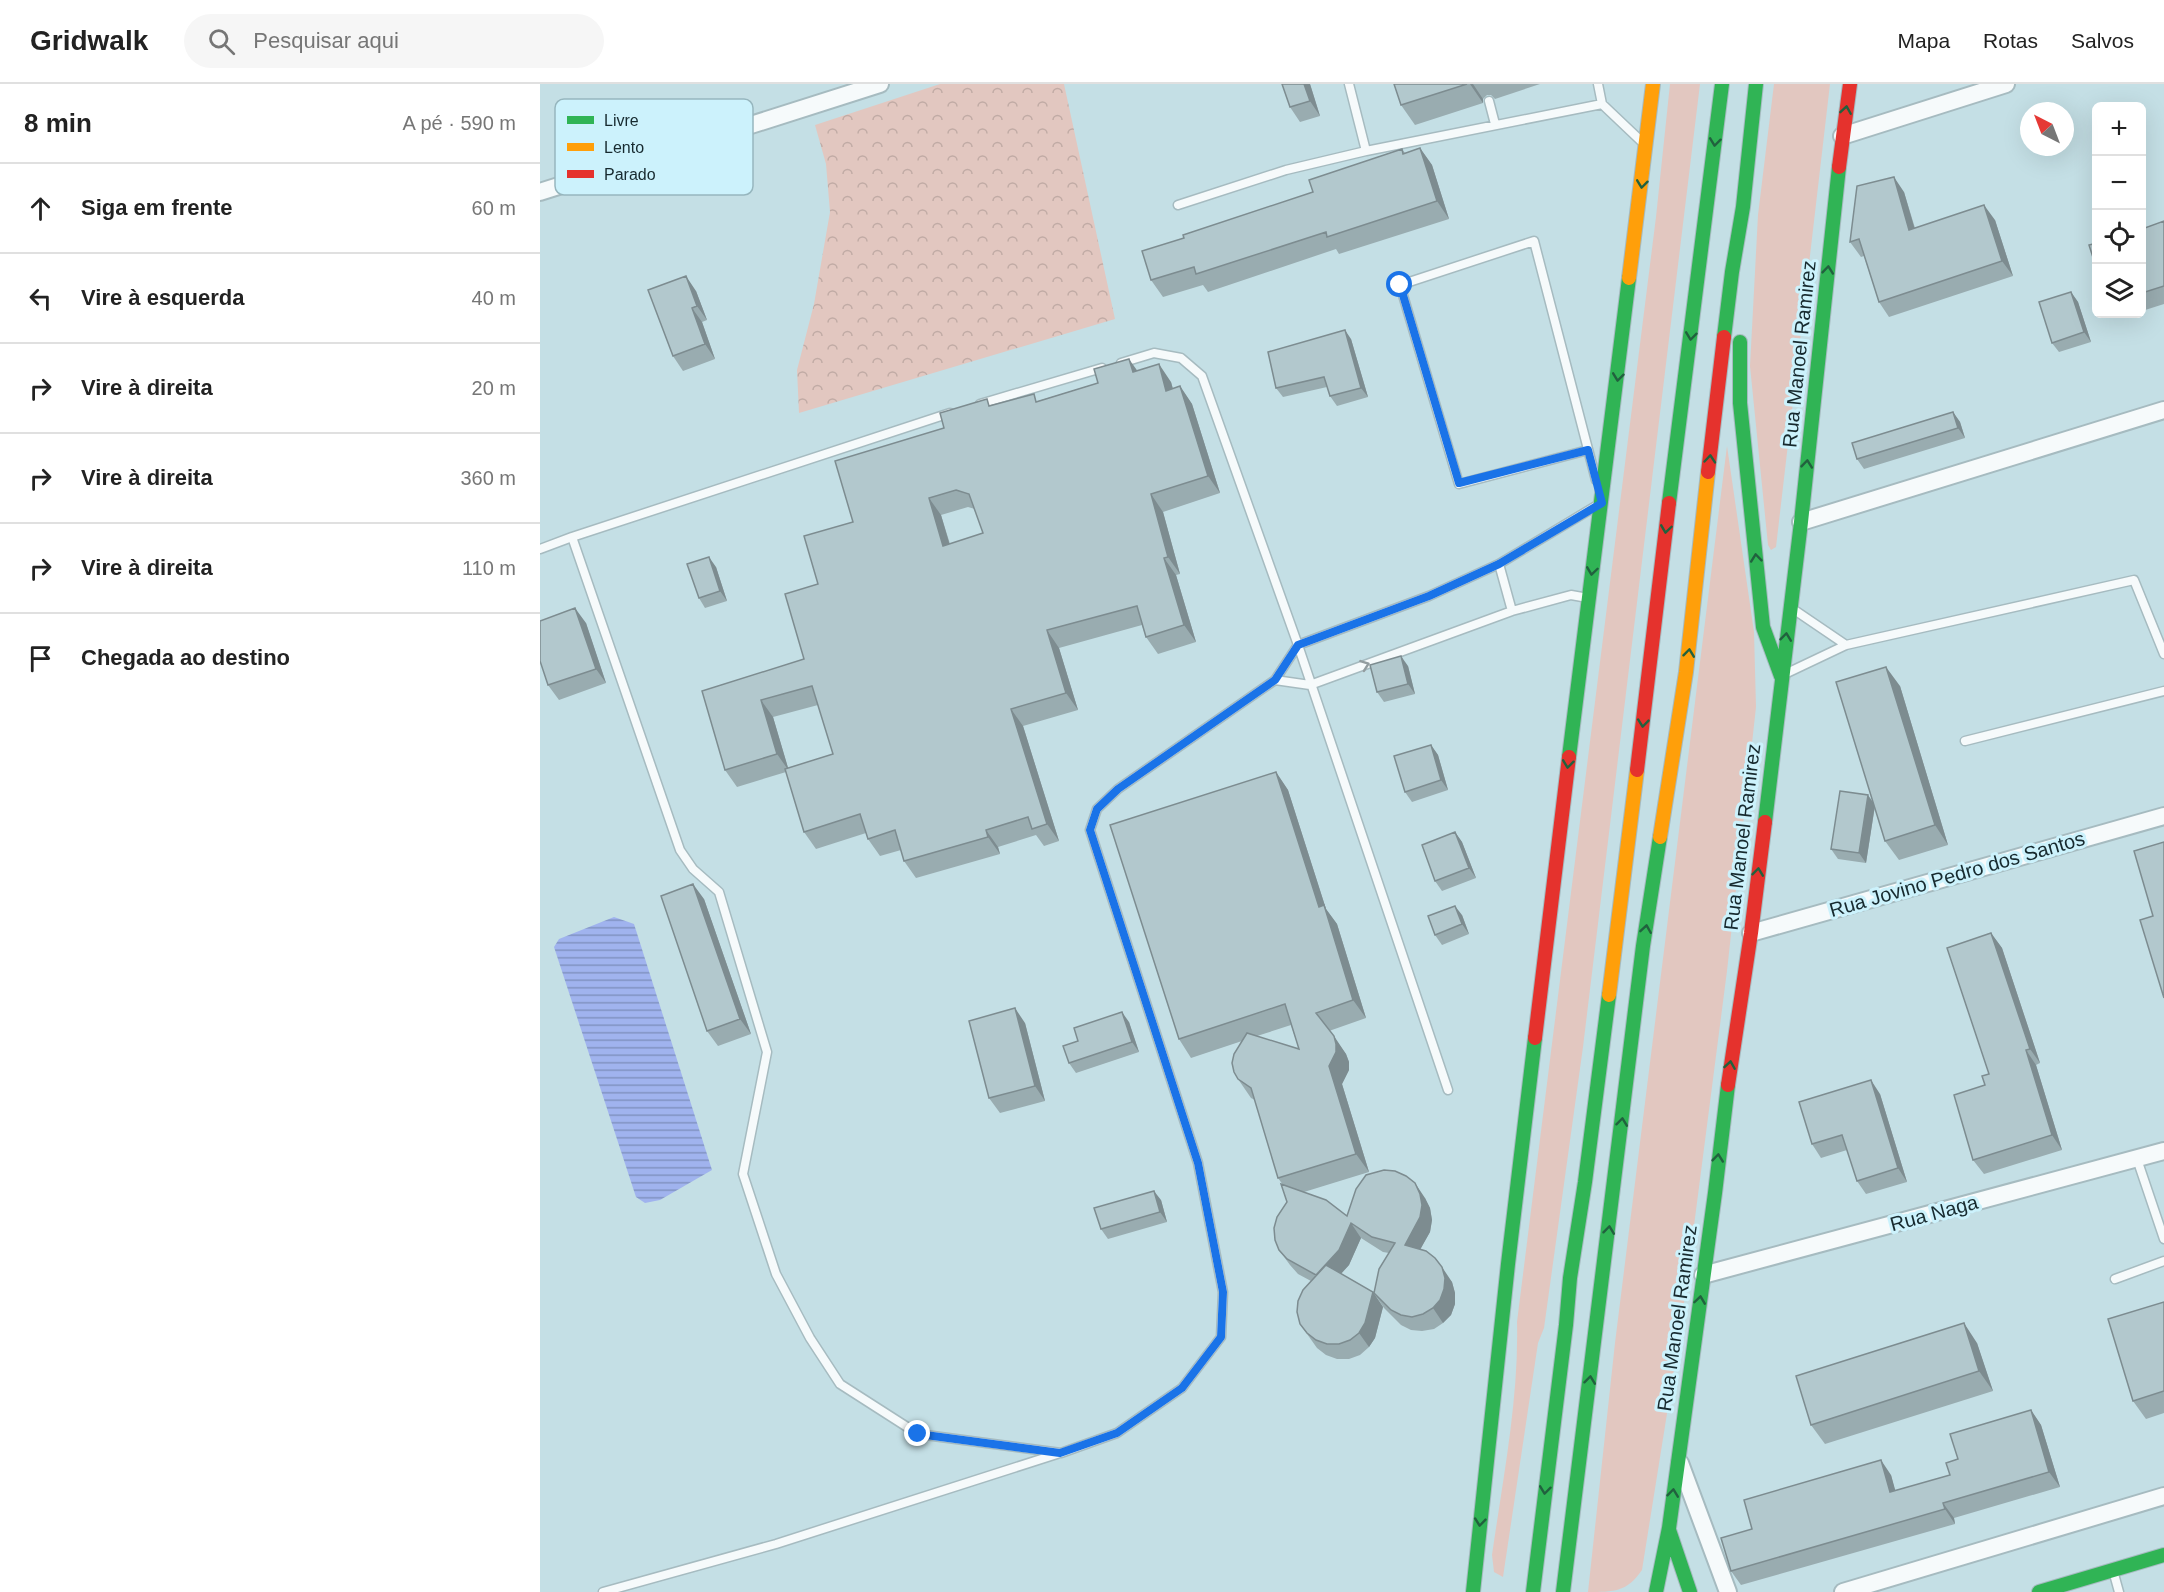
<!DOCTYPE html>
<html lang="pt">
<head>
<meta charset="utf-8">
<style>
  body { margin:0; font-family:Helvetica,sans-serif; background:#f6f6f6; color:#222 }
  .controls { position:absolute; right:18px; top:18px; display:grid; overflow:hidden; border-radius:9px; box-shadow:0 6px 24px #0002 }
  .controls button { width:54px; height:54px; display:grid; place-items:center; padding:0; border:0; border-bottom:2px solid #e0e0e0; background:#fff; color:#222; font:30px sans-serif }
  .compass { position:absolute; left:1480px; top:18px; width:54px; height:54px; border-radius:50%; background:#fff; box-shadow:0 6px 24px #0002; rotate:318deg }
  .stop { position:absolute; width:18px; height:18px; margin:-14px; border:4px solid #1a73e8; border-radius:50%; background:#fff }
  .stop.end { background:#1a73e8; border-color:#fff; box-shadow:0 2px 6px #0008 }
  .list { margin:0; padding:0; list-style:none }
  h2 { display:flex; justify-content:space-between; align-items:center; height:78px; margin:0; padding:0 24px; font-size:26px }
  h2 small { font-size:20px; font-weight:400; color:#767676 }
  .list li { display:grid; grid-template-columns:39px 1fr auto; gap:18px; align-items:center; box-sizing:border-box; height:90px; padding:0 24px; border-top:2px solid #e0e0e0 }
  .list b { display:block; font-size:22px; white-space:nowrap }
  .list em { font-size:20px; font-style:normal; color:#767676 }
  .icon { flex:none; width:33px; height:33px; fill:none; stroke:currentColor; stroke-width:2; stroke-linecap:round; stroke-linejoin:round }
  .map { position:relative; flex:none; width:1624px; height:1508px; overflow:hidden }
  header { display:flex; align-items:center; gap:36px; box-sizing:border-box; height:84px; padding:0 30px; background:#fff; border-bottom:2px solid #e0e0e0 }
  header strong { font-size:28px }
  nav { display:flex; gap:33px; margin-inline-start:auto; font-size:21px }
  .search { width:420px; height:54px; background:#f6f6f6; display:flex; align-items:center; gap:15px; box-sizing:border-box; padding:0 21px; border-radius:33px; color:#767676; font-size:22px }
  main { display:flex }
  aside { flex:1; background:#fff }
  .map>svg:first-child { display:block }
</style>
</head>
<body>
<header>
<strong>Gridwalk</strong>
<div class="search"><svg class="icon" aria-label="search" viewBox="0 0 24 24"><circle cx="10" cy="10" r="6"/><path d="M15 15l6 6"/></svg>Pesquisar aqui</div>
<nav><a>Mapa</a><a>Rotas</a><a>Salvos</a></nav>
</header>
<main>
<aside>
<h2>8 min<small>A pé · 590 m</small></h2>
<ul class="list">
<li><svg class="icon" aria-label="ahead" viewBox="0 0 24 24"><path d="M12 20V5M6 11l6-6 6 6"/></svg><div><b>Siga em frente</b></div><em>60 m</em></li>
<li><svg class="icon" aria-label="left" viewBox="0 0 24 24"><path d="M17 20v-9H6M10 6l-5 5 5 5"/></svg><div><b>Vire à esquerda</b></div><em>40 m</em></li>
<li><svg class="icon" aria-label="right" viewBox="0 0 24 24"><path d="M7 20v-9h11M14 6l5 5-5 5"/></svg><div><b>Vire à direita</b></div><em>20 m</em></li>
<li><svg class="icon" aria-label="right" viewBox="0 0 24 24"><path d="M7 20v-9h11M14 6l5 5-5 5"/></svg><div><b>Vire à direita</b></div><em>360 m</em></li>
<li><svg class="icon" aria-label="right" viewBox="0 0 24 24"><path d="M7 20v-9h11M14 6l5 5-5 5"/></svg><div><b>Vire à direita</b></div><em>110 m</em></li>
<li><svg class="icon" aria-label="arrive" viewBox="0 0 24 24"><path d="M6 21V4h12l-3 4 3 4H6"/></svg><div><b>Chegada ao destino</b></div></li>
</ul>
</aside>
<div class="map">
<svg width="1624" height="1508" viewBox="0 0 1624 1508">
  <defs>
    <pattern id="forest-crowns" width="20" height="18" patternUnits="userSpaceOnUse" patternTransform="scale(1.5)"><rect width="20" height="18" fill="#e2c7c0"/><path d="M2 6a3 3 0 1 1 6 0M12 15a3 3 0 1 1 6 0" fill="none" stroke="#c1aba5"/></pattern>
    <pattern id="water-rules" width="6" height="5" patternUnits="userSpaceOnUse" patternTransform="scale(1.5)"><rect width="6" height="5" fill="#a0b3ee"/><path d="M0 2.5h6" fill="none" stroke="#8192c1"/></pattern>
  </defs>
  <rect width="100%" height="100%" fill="#c4dfe5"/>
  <path fill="#e2c7c0" d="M1130,0H1160L1043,963L1004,1244L998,1259L963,1493L954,1488L952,1471C963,1394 979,1315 977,1238L1116,133Z
    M1234,0H1290L1236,463L1231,466L1228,461L1210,282L1218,131Z
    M1187,362L1214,548L1216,623L1187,887L1141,1242L1102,1486C1087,1508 1074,1508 1048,1508L1075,1259Z"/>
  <path fill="url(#forest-crowns)" d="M400,0H524L575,235L259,329L257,286L274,220L290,128L286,80L275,41Z"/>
  <path fill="url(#water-rules)" d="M74,833L94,840L172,1086L120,1116L105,1119L96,1113L14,863L19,855Z"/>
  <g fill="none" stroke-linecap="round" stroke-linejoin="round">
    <g stroke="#a6bbc0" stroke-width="11">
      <path id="lane" d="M809,0L826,67L1062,20
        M1058,0L1062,20L1101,57
        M949,17L955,40
        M638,121L746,86L826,67
        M581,279L614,269L641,274L662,292L758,561L908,1006
        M440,320L562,284
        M410,329L32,453L140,766L153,785L179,808L227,968L203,1090L236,1190L270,1254L300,1300L378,1350L521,1369L577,1349L642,1304L681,1253L683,1208L658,1079L550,746L557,725L578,705L735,596L758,561L889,512L959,480L1056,422
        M1048,366L919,400L860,201L994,157L1056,396
        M0,465L32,453
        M959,480L972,527
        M1253,525L1306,561
        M1247,589L1306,561L1594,496L1624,570
        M735,596L770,601L972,527L1031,511L1048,514
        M1425,657L1624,607
        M1597,1075L1624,1155
        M1575,1195L1624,1177
        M1574,1490L1579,1508
        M63,1508L236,1460L517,1370"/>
    </g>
    <g stroke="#a6bbc0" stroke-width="20">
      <path id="street" d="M1302,52L1466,0
        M0,108L340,0
        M1261,438L1624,326
        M1211,849L1624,732
        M1163,1191L1624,1067
        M1140,1379L1188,1508
        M1303,1508L1624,1412"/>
    </g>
    <g stroke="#a6bbc0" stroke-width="16">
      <path id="fast" d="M1184,253L1192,188L1203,123L1216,0
        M1200,258V319L1223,543L1241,592
        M1129,419L1182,0
        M1029,673L1089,194
        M1225,738L1261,438L1299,83
        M1129,1446L1150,1508
        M933,1508L968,1180L995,954
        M993,1508L1026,1241L1030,1194L1045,1098L1069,911
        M1023,1508L1103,862L1120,753
        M1116,1508L1129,1444L1175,1109L1188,1001
        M1499,1508L1624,1471"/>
    </g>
    <g stroke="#a6bbc0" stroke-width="16">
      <path id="slow" d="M1089,194L1113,0
        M1120,753L1146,588L1168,388
        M1069,911L1097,686"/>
    </g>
    <g stroke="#a6bbc0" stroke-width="16">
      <path id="jam" d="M1299,83L1310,0
        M1168,388L1184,253
        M1097,686L1129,419
        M995,954L1029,673
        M1188,1001L1211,849L1225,738"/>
    </g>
    <use href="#lane" stroke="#f6fafb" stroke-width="8"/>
    <use href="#street" stroke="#f6fafb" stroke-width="16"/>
    <use href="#fast" stroke="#30b455" stroke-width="14"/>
    <use href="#slow" stroke="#ff9f0a" stroke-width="14"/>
    <use href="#jam" stroke="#e5322d" stroke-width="14"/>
  </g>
  <path fill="#99acb0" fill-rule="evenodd" d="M742,0H770L780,32L760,38L750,23Z
    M854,0H1000L955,15L951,11H947L943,15V19L875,41L861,21Z
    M880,64L892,81L909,135L799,170L796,165L668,208L663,201L623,213L611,196L644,154L773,108L862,65L865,69Z
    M1364,108L1375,144L1455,136L1473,192L1349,233L1339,218L1324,172L1321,173L1310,158Z
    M1624,137V220L1602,227V145Z
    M156,207L167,236L162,238L175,275L143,287L133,272Z
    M1531,208L1538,218L1551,258L1519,268L1512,259Z
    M1574,230H1593L1577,234Z
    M811,255L828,313L797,322L790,312L787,303L743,313L736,304Z
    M598,287L631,298L633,305L640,302L652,320L680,409L623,428L640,490L636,491L656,558L618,570L606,553L602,541L519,564L538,626L483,642L519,757L504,762L496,751L458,763L460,770L376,794L364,777L361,766L340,772L328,755L326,749L276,765L264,748L246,688L197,703L185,686L162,607L264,575L278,500L313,438L404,344L451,321L498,317ZM428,423L435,425L443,449L410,460L401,431ZM278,621L293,670L248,684L233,633Z
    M1413,328L1420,338L1425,354L1324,385L1317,375Z
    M176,483L187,517L165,524L159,514Z
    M46,539L66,599L19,616L8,601Z
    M868,582L875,610L844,618L837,608Z
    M1360,602L1408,761L1359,776L1345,757L1335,722L1326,779L1298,775L1291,765L1334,719Z
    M891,661L898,671L908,706L872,718L865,708Z
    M736,688L748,706L786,825L797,840L826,934L789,947L806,970L809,978V986L802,1000L829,1088L764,1108L807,1132L885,1114L890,1124L892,1136L890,1148L880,1165L912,1198L915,1209V1220L911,1231L903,1239L894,1245L882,1247L871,1246L861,1241L844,1224L834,1209L849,1169L843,1168L821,1154L809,1181L801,1190L833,1208L843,1223L835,1254L829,1263L820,1271L809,1275H797L786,1271L777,1264L760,1240L771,1197L758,1190L750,1181L739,1166L747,1118L743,1101L738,1094L715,1016L711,1014L698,995L702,957L651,974L639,955ZM751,941L759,965L717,952Z
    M915,748L922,758L936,794L902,807L895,797Z
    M164,815L211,950L178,962L167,947Z
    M922,831L929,850L902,861L895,851Z
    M1451,849L1462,864L1500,979L1496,981L1522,1066L1444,1090L1433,1076L1445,1001L1449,990Z
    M589,938L599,968L536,989L529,979Z
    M485,939L505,1017L460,1029L449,1014Z
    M1340,1010L1367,1098L1326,1110L1317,1097L1307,1066L1281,1074L1272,1060Z
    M621,1116L627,1138L568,1155L561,1145Z
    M1624,1218V1329L1606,1335L1593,1317Z
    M1437,1259L1453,1307L1285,1360L1271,1341Z
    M1491,1326L1501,1341L1520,1403L1414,1434L1415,1440L1201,1501L1191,1487L1212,1445L1351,1391L1355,1407L1410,1391L1418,1375Z"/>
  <path fill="#7d8c90" d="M764,0H770L780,32L770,17Z
    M930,0H933L943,15V19Z
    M880,64L892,81L909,135L897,117Z
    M1354,93L1364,108L1379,160L1369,146Z
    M1444,121L1455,136L1473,192L1462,177Z
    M146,192L156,207L167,236L157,222Z
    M1531,208L1538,218L1551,258L1544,248Z
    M152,224L162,238L175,275L165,260Z
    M805,246L811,255L828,313L821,304Z
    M589,275L601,292L593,288Z
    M619,280L631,298L638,324L626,307Z
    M640,302L652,320L680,409L668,392Z
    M1413,328L1420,338L1425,354L1418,344Z
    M611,410L623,428L640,490L628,473Z
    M389,414L401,431L415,479L403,462Z
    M169,473L176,483L187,517L180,507Z
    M624,474L636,491L656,558L644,541Z
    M35,524L46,539L66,599L56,585Z
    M507,546L519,564L538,626L526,609Z
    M861,572L868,582L875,610L868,600Z
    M1346,583L1360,602L1408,761L1395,741Z
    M221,616L233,633L249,687L237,670Z
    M471,625L483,642L519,757L507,740Z
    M891,661L898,671L908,706L901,696Z
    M736,688L748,706L786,825L797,840L826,934L813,916L779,823Z
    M1328,711L1335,721L1326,779L1319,769Z
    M446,746L458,763L460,770L448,753Z
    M915,748L922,758L936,794L929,784Z
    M153,800L164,815L211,950L200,935Z
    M915,822L922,831L929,850L922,840Z
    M1451,849L1462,864L1500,979L1490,965Z
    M475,924L485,939L505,1017L495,1002Z
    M582,928L589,938L599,968L592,958Z
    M794,952L806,970L809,978V986L802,1000L829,1088L816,1070L789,982Z
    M1486,966L1496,981L1522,1066L1512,1051Z
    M1331,996L1340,1010L1367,1098L1358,1084Z
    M875,1099L885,1114L890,1124L892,1136L890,1148L875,1175L865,1161Z
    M614,1107L621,1116L627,1138L620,1128Z
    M811,1139L821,1154L809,1181L786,1206L776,1191Z
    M902,1183L912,1198L915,1209V1220L911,1231L903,1239L893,1224Z
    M833,1208L843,1223L835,1254L829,1263L819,1249Z
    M1424,1239L1437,1259L1453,1307L1439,1287Z
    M1491,1326L1501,1341L1520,1403L1509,1388Z
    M1341,1376L1351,1391L1360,1423L1350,1408Z
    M1403,1419L1414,1434L1415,1440L1405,1425Z"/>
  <path fill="#b2c8cd" stroke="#7d8c90" stroke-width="1.5" fill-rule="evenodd" d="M742,0H764L770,17L750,23Z
    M854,0H927L861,21Z
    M880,64L897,117L787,153L786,148L656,190L654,183L611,196L602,167L644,154L643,151L773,108L769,96L862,65L863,70Z
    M1354,93L1369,146L1444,121L1462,177L1339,218L1319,155L1310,158L1317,102Z
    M1624,137V202L1602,209V145Z
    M1557,159V186L1549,161Z
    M146,192L157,222L152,224L165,260L133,272L108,206Z
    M1531,208L1544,248L1512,259L1499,218Z
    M805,246L821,304L790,312L784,293L736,304L728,268Z
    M589,275L593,288L619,280L626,307L640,302L668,392L611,410L628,473L624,474L644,541L606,553L597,522L507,546L526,609L471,625L507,740L492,745L488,733L446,746L448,753L364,777L355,746L328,755L320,730L264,748L245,685L293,670L272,602L221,616L237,670L185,686L162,607L264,575L245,510L278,500L264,452L313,438L295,377L404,344L400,329L447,315L449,322L494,310L496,318L558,299L554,285ZM416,406L429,410L443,449L403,462L389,414Z
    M1413,328L1418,344L1317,375L1312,359Z
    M169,473L180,507L159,514L147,480Z
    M35,524L56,585L8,601L0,577V537Z
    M861,572L868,600L837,608L830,581Z
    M1346,583L1395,741L1345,757L1296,598Z
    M891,661L901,696L865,708L854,672Z
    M736,688L779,823L784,821L813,916L776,929L794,952L796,960V968L789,982L816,1070L738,1094L711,1004L698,995L694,988L692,979L694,970L707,949L759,965L745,920L639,955L570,741Z
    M1300,707L1328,711L1319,769L1291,765Z
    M915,748L929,784L895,797L882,761Z
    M1624,758V914L1600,836L1613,832L1594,767Z
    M153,800L200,935L167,947L121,812Z
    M915,822L922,840L895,851L888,832Z
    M1451,849L1490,965L1486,966L1512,1051L1433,1076L1414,1011L1445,1001L1442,992L1449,990L1407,864Z
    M475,924L495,1002L449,1014L429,937Z
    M582,928L592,958L529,979L523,962L538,957L534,944Z
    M1331,996L1358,1084L1317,1097L1302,1051L1272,1060L1259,1018Z
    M844,1086L855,1087L866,1092L875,1099L880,1110L882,1121L880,1133L865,1161L886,1167L895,1174L902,1183L905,1194L904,1205L900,1216L893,1224L883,1230L872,1233L861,1231L851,1226L834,1209L839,1185L855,1159L832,1153L811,1139L799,1166L776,1191L747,1175L739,1166L735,1156L734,1144L737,1133L747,1118L741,1100L786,1116L807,1132L816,1105L826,1091Z
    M614,1107L620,1128L561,1145L554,1124Z
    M786,1181L833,1208L825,1239L819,1249L810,1256L799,1260H787L776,1256L767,1249L760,1240L757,1228L758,1217L763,1206Z
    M1624,1218V1307L1593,1317L1568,1235Z
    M1424,1239L1439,1287L1271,1341L1256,1292Z
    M1491,1326L1509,1388L1403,1419L1405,1425L1191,1487L1181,1454L1212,1445L1204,1416L1341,1376L1350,1408L1410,1391L1406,1379L1418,1375L1410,1350Z"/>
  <defs><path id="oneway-chevron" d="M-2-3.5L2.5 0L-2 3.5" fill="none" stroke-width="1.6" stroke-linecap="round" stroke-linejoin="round" transform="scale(1.5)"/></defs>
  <g stroke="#21613e">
    <use href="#oneway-chevron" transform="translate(1306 26) rotate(-81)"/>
    <use href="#oneway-chevron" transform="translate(1175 58) rotate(97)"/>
    <use href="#oneway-chevron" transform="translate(1102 100) rotate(97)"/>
    <use href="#oneway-chevron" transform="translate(1288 186) rotate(-84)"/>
    <use href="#oneway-chevron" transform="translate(1151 252) rotate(97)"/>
    <use href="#oneway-chevron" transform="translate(1078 293) rotate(97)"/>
    <use href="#oneway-chevron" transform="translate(1170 375) rotate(-85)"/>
    <use href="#oneway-chevron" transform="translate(1267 380) rotate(-84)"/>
    <use href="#oneway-chevron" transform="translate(1126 445) rotate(98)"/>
    <use href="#oneway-chevron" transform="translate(1216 474) rotate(-96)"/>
    <use href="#oneway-chevron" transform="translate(1052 487) rotate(98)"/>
    <use href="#oneway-chevron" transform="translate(1246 553) rotate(-83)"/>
    <use href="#oneway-chevron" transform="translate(1149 569) rotate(-83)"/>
    <use href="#oneway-chevron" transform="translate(1103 639) rotate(96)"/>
    <use href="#oneway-chevron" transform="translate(1028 680) rotate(97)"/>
    <use href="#oneway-chevron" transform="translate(1218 788) rotate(-83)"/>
    <use href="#oneway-chevron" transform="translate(1106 845) rotate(-81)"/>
    <use href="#oneway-chevron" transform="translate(1190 981) rotate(-81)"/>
    <use href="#oneway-chevron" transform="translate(1082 1038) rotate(-83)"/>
    <use href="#oneway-chevron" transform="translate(1178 1074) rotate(-84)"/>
    <use href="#oneway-chevron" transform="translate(1069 1146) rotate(-83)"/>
    <use href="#oneway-chevron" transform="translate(1160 1216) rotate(-82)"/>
    <use href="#oneway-chevron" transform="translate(1050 1296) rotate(-83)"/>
    <use href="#oneway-chevron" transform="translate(1005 1406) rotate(97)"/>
    <use href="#oneway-chevron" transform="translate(1133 1409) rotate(-83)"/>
    <use href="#oneway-chevron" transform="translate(940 1438) rotate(96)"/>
  </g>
  <use stroke="#929c9f" href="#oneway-chevron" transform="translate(825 581) rotate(-20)"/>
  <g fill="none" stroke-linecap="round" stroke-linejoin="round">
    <path stroke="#1a73e8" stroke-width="8" d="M378,1350L520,1369L577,1349L642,1304L681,1253L683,1208L658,1079L550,746L557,725L578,705L735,596L758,561L889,512L959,480L1062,419L1048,366L919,399L860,201"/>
  </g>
  <g text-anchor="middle" stroke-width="6" stroke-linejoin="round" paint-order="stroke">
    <g font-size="20" fill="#172a2f" stroke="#ccf2fc">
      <text transform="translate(1259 270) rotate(-84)" y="7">Rua Manoel Ramirez</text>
      <text transform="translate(1202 753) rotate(-83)" y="7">Rua Manoel Ramirez</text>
      <text transform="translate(1417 790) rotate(-16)" y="7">Rua Jovino Pedro dos Santos</text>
      <text transform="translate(1394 1129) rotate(-15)" y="7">Rua Naga</text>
      <text transform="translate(1137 1234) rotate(-82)" y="7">Rua Manoel Ramirez</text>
    </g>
  </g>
  <rect x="15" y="15" width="198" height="96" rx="9" fill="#ccf2fc" stroke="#96b6be" stroke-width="1.5"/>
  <rect x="27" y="32" width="27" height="8" fill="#30b455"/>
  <rect x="27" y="59" width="27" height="8" fill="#ff9f0a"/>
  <rect x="27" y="86" width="27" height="8" fill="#e5322d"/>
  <g font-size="16" fill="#172a2f">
    <text x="64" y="42">Livre</text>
    <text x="64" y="69">Lento</text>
    <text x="64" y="96">Parado</text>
  </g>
</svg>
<div class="controls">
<button>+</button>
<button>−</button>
<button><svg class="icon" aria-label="locate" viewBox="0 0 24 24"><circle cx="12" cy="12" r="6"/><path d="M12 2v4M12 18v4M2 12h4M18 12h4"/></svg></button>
<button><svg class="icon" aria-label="layers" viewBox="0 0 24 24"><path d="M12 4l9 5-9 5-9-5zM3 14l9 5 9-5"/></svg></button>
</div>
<svg class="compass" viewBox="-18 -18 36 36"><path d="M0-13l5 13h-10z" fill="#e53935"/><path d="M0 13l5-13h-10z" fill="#767676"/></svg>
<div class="stop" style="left:860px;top:201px"></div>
<div class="stop end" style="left:378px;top:1350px"></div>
</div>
</main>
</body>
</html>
